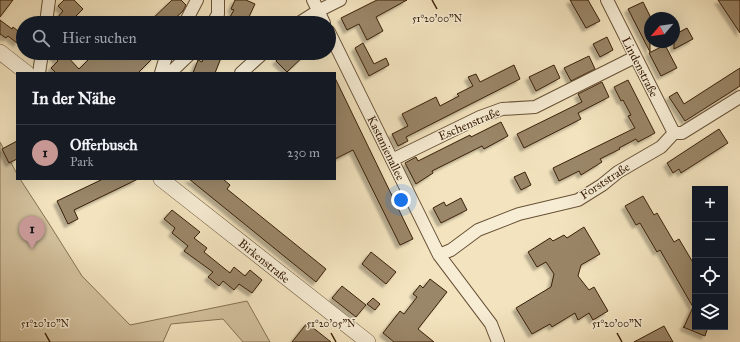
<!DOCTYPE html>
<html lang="de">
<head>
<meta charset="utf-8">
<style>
  body { margin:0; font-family:"IM FELL Great Primer",serif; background:#20242c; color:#f1f3f6 }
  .controls { position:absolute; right:12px; bottom:12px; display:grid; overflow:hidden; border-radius:0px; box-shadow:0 4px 16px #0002 }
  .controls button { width:36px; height:36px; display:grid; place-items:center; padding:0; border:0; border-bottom:1px solid #363941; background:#171b24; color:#f1f3f6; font:20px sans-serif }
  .compass { position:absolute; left:644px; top:12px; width:36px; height:36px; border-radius:50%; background:#171b24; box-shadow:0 4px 16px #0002; rotate:241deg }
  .you { position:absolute; left:401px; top:200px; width:14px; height:14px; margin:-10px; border:3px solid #fff; border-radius:50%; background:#1a73e8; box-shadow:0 0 0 6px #1a73e833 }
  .badge { display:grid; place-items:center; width:26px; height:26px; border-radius:50%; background:#c59692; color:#111; font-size:13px; font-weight:700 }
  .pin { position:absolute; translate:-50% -33px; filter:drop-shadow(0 1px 2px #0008) }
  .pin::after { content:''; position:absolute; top:21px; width:14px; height:12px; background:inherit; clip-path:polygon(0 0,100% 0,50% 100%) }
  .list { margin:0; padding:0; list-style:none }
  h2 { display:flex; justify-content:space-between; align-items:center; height:52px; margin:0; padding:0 16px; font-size:17px }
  h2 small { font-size:13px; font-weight:400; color:#9ea1a6 }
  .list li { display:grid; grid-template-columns:26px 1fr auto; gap:12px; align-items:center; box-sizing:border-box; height:56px; padding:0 16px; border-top:1px solid #363941 }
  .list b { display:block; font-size:15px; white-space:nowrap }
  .list p { margin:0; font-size:13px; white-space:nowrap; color:#9ea1a6 }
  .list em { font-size:13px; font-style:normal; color:#9ea1a6 }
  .icon { flex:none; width:22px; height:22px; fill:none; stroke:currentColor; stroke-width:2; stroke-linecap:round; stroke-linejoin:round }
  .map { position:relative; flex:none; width:740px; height:342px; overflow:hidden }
  .search { position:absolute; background:#171b24; box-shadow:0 4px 16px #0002; left:16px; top:16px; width:320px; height:44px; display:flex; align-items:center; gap:10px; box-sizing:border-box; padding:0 14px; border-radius:22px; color:#9ea1a6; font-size:15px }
  .panel { position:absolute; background:#171b24; box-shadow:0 4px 16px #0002; left:16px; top:72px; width:320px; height:108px; border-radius:0px }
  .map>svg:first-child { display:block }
</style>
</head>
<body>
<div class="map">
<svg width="740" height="342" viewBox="0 0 740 342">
  <defs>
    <filter id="shadow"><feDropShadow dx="-3.5" dy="3.5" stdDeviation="1" flood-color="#0004"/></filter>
  </defs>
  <rect width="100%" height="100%" fill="#f3e4bf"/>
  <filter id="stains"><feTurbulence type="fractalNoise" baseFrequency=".005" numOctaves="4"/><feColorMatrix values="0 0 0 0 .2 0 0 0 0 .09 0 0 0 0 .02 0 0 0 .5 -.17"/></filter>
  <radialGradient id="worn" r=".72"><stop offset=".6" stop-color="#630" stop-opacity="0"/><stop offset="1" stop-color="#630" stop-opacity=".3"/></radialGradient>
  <path fill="#d4c3a0" stroke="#877254" d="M0,142L17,174V179H20L48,222L82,276L130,325L247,301L270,342H243L223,319L171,324L163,342H0Z"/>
  <path fill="#9a8667" stroke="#3a2008" filter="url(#shadow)" d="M0,0H13L0,17Z
    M64,0H74L83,9L69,23H62L57,18L63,11L58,6Z
    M172,0H181L186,5L183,11L170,23H148Z
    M235,0H246L255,4L249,17L261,23H229L232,18L230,17L234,10L231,9Z
    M377,0H407L376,17L383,31L367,40L359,24L347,30L341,18Z
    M570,0H588L600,21L586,28Z
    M718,0H740V33Z
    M643,2L650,16V52L628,9Z
    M0,20L12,29L13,27L23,35L17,43L8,36L6,38L0,34Z
    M687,28L693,39L674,49V35Z
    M607,37L613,50L600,57L593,44Z
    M363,43L374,64L386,58L389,65L369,76L355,48Z
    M665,45L677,68L661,76L649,53Z
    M50,53H64L79,69L95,53H150L154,57L138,73H56L51,68L58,61Z
    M206,53H223L215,73H193L198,60L202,62Z
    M284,53H307L287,72L276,61Z
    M589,56L595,69L571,81L564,68Z
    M514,65L520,79L406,137L408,141L398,146L392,134L408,126L402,114L436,97L440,106L459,96L457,94L473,86L468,77L476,74L480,82Z
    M554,65L560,78L536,91L529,77Z
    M740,68V86L685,121L669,97L677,92L684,104Z
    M335,78L413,239L400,245L353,150L335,159Z
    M628,80L655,133L638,142L636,139L619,148L620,149L600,159L602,162L581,175L579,171L559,181L553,168L635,128L628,116L631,115L623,100L621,101L614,87Z
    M602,82L609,97L578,113L581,119L524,148L517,134L582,102L578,94Z
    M501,122L508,136L484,149L482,146L432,171L433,173L416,184L405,163L416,157L418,161L470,135L471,137Z
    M719,129L728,143L681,173L679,169L673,173L667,163Z
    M17,141V159L9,163L2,149Z
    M525,172L531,185L521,190L514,177Z
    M103,179H138L74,210L78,219L68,224L57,201Z
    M189,179H223L230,185L227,189L326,269L316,282Z
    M643,196L654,215L657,213L674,242L679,239L695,266V327H708L705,336L683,327H684L693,307L660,250L657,252L640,223L636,225L625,206Z
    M461,198L467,210L441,223L433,208L444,202L446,206Z
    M172,210L200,232L194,238L207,248L204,252L230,273L234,267L245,276L250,270L262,280L252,293L239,284L234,290L223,281L219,286L208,277L213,272L184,251L188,246L172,233L175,228L164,219Z
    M584,227L600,254L581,265L578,276L589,290L594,287L608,311L593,320L589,313L578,320L575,313L552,327L550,324L532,334L516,308L551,287L554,274L546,262L537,267L528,252L550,238L553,241L564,235L567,238Z
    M371,252L396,272L386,284L362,264Z
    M430,279L447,292L418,329L434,342H394L383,333L400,311L404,314L417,297L413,294L420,285L423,288Z
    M342,286L366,305L356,317L332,298Z
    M373,298L380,304L375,310L367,304Z
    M307,323L331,342H292Z
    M664,326L673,342H634Z"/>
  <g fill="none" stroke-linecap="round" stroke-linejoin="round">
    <g stroke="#685136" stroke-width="14">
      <path id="minor" d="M313,0L324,23
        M607,0L674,133
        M46,23L49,0
        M185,23L197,0
        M213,23L218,14V0
        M299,23L318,11L340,0
        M329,32L439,255L491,324L498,342
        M39,73L42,53
        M161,73L167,53
        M170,73L191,53
        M241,73L263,53
        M392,160L480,117L502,109L535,107L635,57
        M439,255L451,250L478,230L519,214L578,200L602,185L618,172L661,147L674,133H682L740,97"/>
    </g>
    <g stroke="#685136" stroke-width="16">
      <path id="tertiary" d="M0,52L27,73
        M161,179L368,342"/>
    </g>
    <use href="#minor" stroke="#f7edd5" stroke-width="12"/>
    <use href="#tertiary" stroke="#f7edd5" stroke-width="15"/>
  </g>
  <path fill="none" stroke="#3a2008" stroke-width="1.5" d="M432,0L437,9M45,333L50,342M331,333L336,342M617,333L622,342"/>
  <g text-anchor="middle" stroke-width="3" stroke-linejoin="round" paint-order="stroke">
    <g font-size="12" fill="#3a2008" stroke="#f7edd5">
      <text transform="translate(640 67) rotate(63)" y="4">Lindenstraße</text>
      <text transform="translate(469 124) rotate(-23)" y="4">Eschenstraße</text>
      <text transform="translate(386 148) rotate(64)" y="4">Kastanienallee</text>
      <text transform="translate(605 181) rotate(-33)" y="4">Forststraße</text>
      <text transform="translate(264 261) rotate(39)" y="4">Birkenstraße</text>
    </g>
  </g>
  <g font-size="10" text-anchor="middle" fill="#3a2008" stroke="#f7edd5" stroke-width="3" stroke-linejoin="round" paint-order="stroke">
    <text x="437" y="22">51°20'00"N</text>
    <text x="45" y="327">51°20'10"N</text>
    <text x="331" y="327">51°20'05"N</text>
    <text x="617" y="327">51°20'00"N</text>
  </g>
  <rect width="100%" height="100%" filter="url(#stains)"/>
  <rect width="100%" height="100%" fill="url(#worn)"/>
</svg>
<div class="controls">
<button>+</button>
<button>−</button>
<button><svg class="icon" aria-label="locate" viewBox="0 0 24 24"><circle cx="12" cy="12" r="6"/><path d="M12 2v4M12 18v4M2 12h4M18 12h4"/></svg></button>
<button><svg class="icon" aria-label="layers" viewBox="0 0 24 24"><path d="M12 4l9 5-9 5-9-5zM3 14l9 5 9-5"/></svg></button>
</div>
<svg class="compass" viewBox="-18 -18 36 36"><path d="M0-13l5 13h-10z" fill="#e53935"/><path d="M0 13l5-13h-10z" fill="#9ea1a6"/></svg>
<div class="you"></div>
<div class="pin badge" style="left:32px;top:249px">1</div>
<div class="search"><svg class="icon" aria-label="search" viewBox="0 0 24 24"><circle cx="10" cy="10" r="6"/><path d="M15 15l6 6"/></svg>Hier suchen</div>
<section class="panel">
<h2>In der Nähe<small></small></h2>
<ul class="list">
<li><span class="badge">1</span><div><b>Offerbusch</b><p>Park</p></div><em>230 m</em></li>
</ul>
</section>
</div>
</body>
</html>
